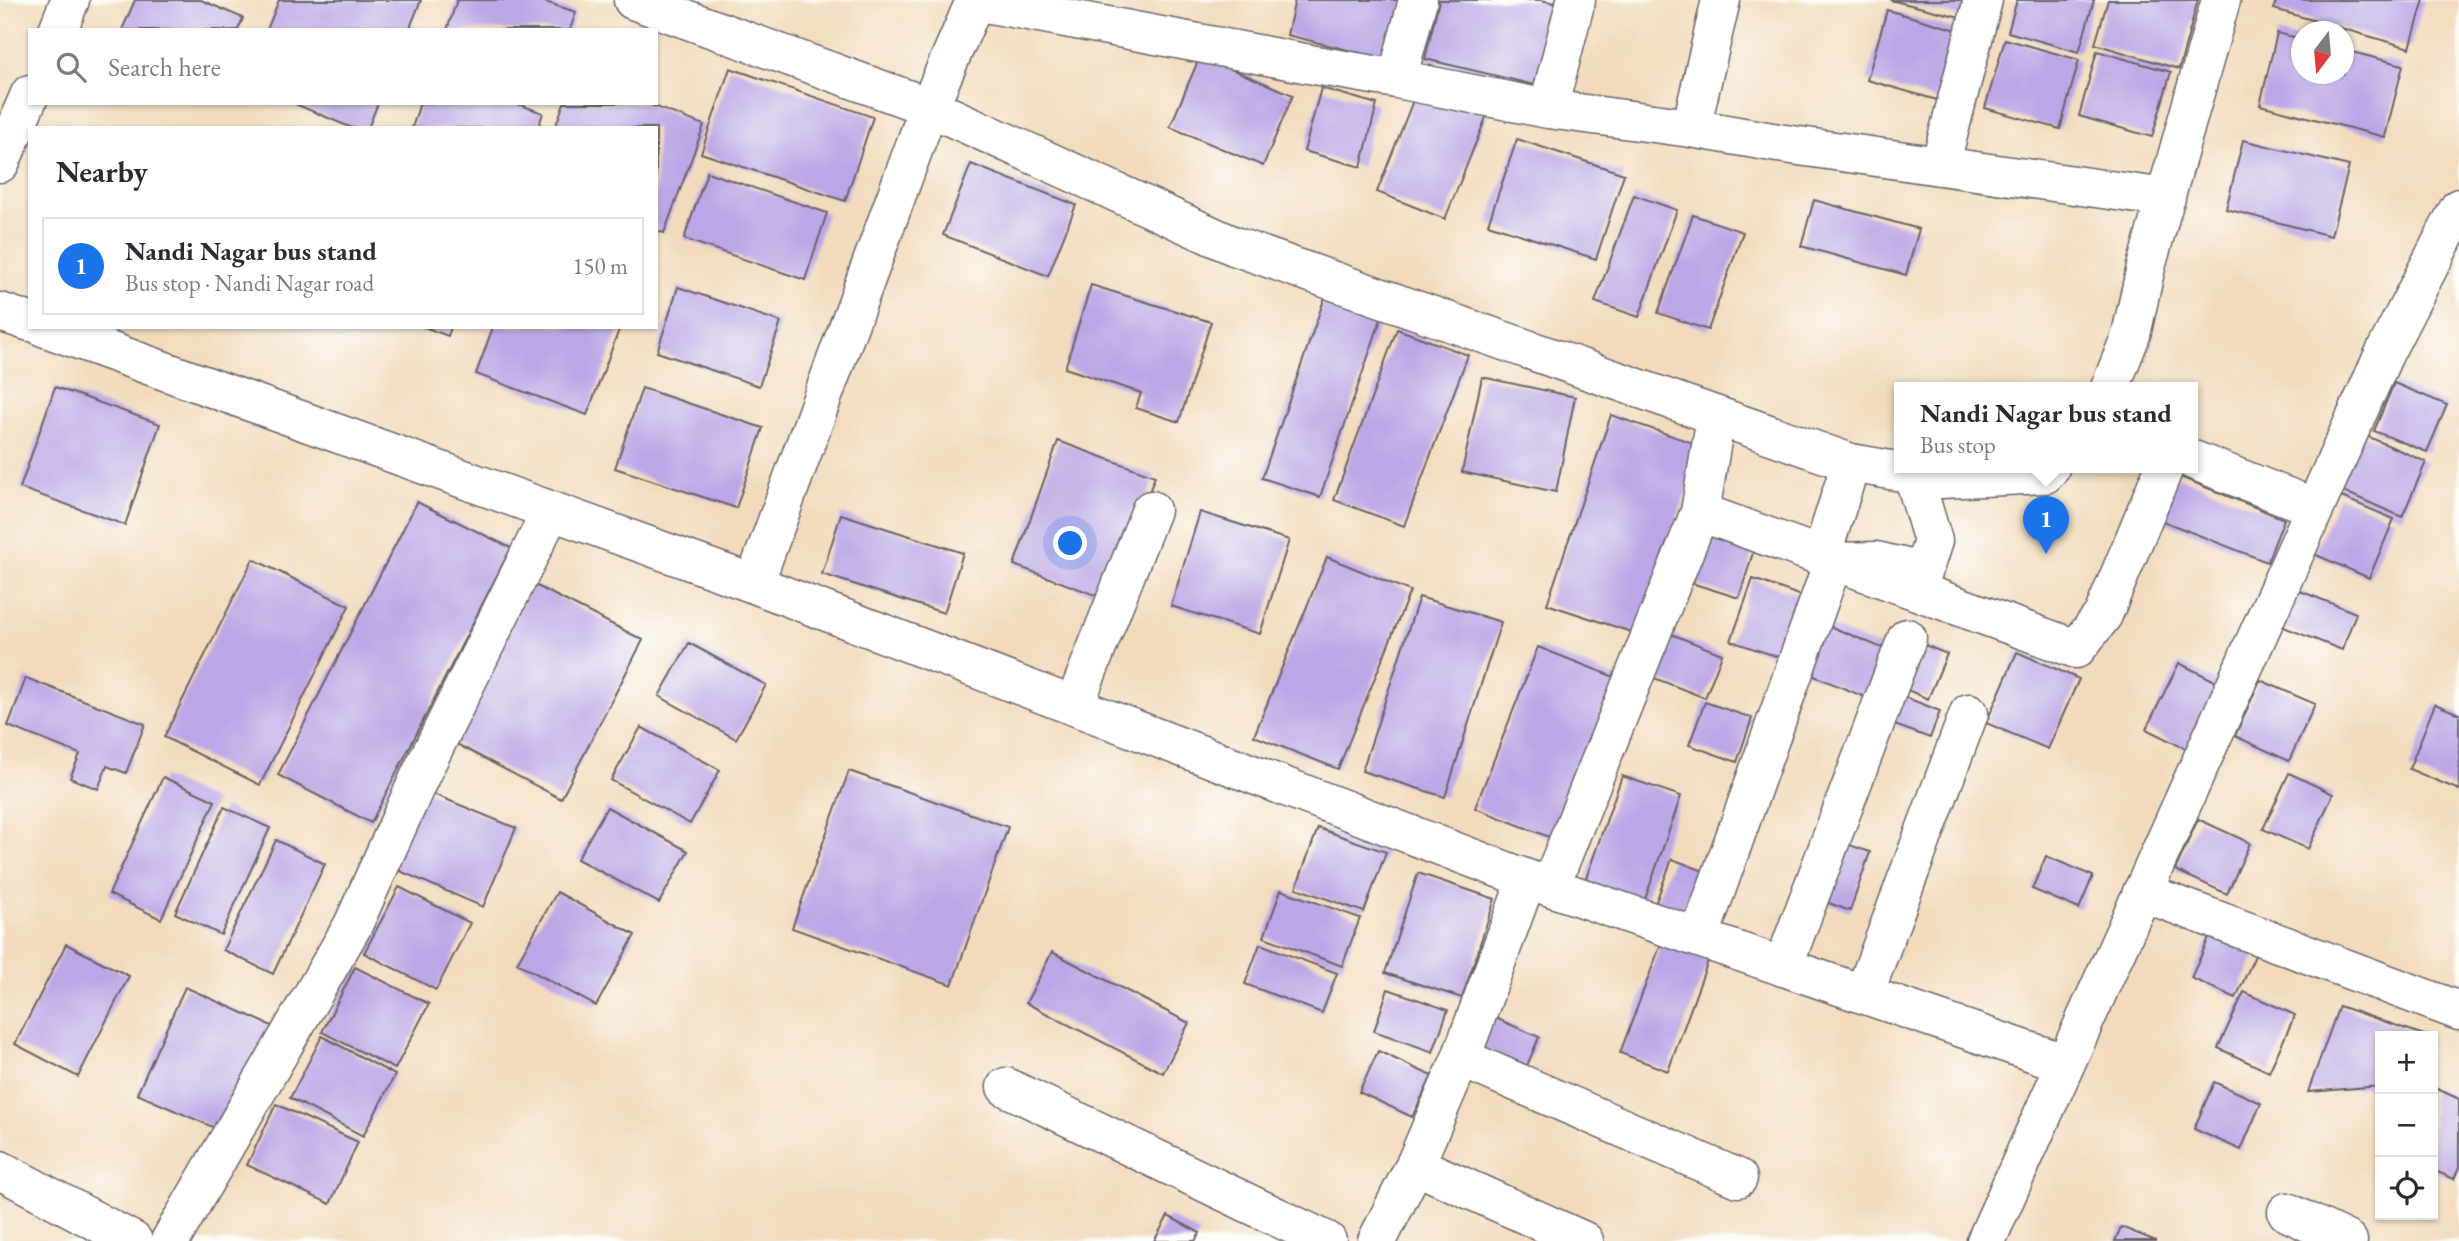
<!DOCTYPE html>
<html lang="en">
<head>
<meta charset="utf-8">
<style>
  body { margin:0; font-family:"EB Garamond",serif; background:#f2f2f3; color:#2b2b33 }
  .controls { position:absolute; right:21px; bottom:21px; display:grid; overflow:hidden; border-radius:0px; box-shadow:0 2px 5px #0004 }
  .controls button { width:63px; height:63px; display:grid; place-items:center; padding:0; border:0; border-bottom:2px solid #e1e1e2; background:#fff; color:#2b2b33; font:35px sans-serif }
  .compass { position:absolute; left:2291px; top:21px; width:63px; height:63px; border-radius:50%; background:#fff; box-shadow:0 2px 5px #0004; rotate:196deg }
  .you { position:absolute; left:1071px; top:544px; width:24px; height:24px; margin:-18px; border:5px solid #fff; border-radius:50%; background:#1a73e8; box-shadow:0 0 0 10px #1a73e833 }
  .badge { display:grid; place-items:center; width:46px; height:46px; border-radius:50%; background:#1a73e8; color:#fff; font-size:23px; font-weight:700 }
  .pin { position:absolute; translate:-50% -58px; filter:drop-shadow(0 2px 4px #0008) }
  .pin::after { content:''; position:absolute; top:37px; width:24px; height:21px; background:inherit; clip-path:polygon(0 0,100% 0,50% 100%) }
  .popup { position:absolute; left:1894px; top:382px; width:304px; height:91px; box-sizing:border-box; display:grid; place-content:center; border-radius:0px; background:#fff; filter:drop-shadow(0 2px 5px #0005); font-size:23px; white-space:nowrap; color:#7c7c81 }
  .popup b { font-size:26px; color:#2b2b33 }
  .popup::after { content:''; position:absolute; left:50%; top:100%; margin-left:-14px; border:14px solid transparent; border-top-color:#fff }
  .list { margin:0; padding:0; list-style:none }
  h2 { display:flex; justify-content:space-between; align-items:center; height:91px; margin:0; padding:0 28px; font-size:30px }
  h2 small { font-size:23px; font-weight:400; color:#7c7c81 }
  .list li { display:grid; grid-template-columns:46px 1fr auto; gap:21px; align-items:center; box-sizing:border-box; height:98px; margin:0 14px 14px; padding:0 14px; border:2px solid #e1e1e2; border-radius:0px }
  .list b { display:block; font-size:26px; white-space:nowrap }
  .list p { margin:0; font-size:23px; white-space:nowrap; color:#7c7c81 }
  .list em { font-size:23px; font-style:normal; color:#7c7c81 }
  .icon { flex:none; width:38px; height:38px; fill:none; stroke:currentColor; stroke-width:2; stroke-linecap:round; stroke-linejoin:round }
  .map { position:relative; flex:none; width:2459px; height:1241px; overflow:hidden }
  .search { position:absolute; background:#fff; box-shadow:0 2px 5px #0004; left:28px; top:28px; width:630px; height:77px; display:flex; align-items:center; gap:18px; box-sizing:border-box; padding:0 24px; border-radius:0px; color:#7c7c81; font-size:26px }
  .panel { position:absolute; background:#fff; box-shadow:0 2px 5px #0004; left:28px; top:126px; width:630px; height:203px; border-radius:0px }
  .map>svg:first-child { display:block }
</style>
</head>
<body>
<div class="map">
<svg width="2459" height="1241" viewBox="0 0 2459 1241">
  <rect width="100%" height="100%" fill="#fdfcf7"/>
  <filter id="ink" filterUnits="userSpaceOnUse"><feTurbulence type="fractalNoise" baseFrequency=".0143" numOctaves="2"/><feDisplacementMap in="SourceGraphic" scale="14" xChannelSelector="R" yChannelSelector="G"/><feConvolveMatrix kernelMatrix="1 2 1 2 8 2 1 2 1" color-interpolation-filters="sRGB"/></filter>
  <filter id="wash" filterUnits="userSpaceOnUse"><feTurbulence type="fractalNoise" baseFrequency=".00686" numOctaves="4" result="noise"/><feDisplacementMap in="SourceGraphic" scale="28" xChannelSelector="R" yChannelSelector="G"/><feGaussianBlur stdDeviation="1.57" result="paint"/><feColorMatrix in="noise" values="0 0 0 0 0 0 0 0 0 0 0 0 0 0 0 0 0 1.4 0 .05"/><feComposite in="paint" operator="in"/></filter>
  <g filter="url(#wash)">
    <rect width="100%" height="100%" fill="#f2dbbd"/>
    <g id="blocks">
      <path fill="#bba7e6" d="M135,0H201L243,18L238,30H122Z
        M279,0H421L409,30H267Z
        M457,0H539L576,12L570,30H447Z
        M1295,0H1404L1389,60L1287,35Z
        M1439,0H1541L1558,4L1539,86L1425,59Z
        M1890,0H1968L1964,18Z
        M2017,0H2094L2079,52L2008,32Z
        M2108,0H2198L2179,69L2095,44Z
        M2276,0H2424L2410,48L2274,9Z
        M1887,10L1957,30L1937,100L1867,80Z
        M2277,33L2302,39V74H2344V50L2403,65L2385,137L2260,105Z
        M2005,39L2079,60L2060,129L1985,108Z
        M2097,51L2171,72L2152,137L2079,116Z
        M1200,56L1293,95L1263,166L1170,127Z
        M730,68L873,117L845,201L701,153Z
        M1321,88L1377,104L1361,167L1304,151Z
        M1418,88L1487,115L1445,219L1377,192Z
        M293,103H378L368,128H352Z
        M420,103H515L543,113L538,128H412Z
        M564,103H646L704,125L664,233L656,230V128H555Z
        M1517,139L1624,174L1596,259L1488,224Z
        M2243,140L2349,166L2331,236L2226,209Z
        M971,164L1076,205L1048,276L943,235Z
        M707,172L827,213L805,280L684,239Z
        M1634,195L1677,210L1639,317L1595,302Z
        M1814,200L1919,229L1906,275L1801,246Z
        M1693,215L1743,232L1708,330L1658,313Z
        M1091,285L1211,322L1179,422L1136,408L1141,393L1065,368Z
        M678,287L781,322L759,386L657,352Z
        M1326,294L1383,313L1320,497L1262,478Z
        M424,327H451L448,336Z
        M493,327H620L587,415L476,374Z
        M1397,329L1468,355L1404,526L1334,500Z
        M1482,377L1575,397L1556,492L1462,472Z
        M2394,383L2447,405L2427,452L2374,431Z
        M55,387L160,424L125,525L20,488Z
        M642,388L763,428L736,508L615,468Z
        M1611,415L1702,446L1637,634L1547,604Z
        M2360,433L2426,462L2402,517L2336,488Z
        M1058,441L1155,476L1109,600L1014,565Z
        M2178,476L2284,519L2267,562L2160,520Z
        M2339,496L2394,519L2369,578L2314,554Z
        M417,502L511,548L371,823L278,775Z
        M1200,512L1289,540L1260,634L1171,606Z
        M841,514L963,553L944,613L822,574Z
        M1706,527L1756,543L1739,598L1688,582Z
        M1327,557L1410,591L1338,769L1254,736Z
        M253,559L349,606L260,785L164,737Z
        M1753,579L1805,597L1784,659L1731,641Z
        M533,584L643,640L561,799L451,741Z
        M2295,589L2356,613L2342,650L2281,626Z
        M1419,597L1501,622L1445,797L1362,771Z
        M1822,623L1892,652L1872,700L1802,671Z
        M1666,632L1722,654L1705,698L1649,676Z
        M1915,641L1947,654L1928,699L1896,685Z
        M689,643L766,685L736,739L659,696Z
        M1538,647L1622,680L1559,841L1475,808Z
        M2017,652L2079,679L2048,749L1986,723Z
        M2179,663L2225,686L2192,752L2146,729Z
        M26,678L145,724L126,773L107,766L98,789L70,778L80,754L8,726Z
        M2260,680L2315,704L2289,761L2235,736Z
        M1892,692L1940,711L1930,738L1881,720Z
        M1705,702L1752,718L1737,762L1689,745Z
        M2435,704L2459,714V790L2409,769Z
        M641,727L720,770L690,824L611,780Z
        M849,771L1008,827L952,985L792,928Z
        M2289,773L2333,794L2308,849L2263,829Z
        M1622,776L1681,796L1643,905L1584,884Z
        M163,777L215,801L161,919L109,894Z
        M426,791L516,828L483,907L393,868Z
        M224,807L270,828L221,935L175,913Z
        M607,807L688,851L659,903L577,859Z
        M2198,819L2250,843L2227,894L2175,870Z
        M1318,828L1386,852L1364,912L1296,888Z
        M276,840L325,864L273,974L223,950Z
        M1835,840L1870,852L1850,911L1815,898Z
        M2046,856L2093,876L2079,909L2032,889Z
        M1672,859L1717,876L1698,927L1653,910Z
        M1418,873L1495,899L1462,998L1385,973Z
        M399,887L470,923L436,990L364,953Z
        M1281,890L1360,918L1342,966L1264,937Z
        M557,892L635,935L596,1006L517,963Z
        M2212,931L2257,951L2236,998L2191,978Z
        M1665,933L1712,950L1668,1071L1620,1053Z
        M66,944L129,976L78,1077L15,1044Z
        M1260,944L1337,973L1322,1013L1245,984Z
        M1052,952L1189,1023L1163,1073L1026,1003Z
        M355,967L429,1004L395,1069L322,1032Z
        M185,987L272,1026L224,1132L137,1094Z
        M1388,989L1448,1010L1433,1052L1374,1031Z
        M2244,992L2295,1015L2269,1072L2218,1048Z
        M2339,1006L2427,1036H2380V1086L2308,1092Z
        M1493,1017L1539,1037L1524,1073L1478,1053Z
        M322,1036L395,1075L363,1136L290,1098Z
        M1378,1051L1432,1076L1412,1117L1359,1092Z
        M2214,1082L2261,1103L2241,1150L2194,1129Z
        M2433,1087L2459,1099V1168L2454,1179L2433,1170Z
        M276,1104L358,1142L330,1204L247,1165Z
        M1168,1216L1200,1233L1195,1241H1154Z
        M2121,1227L2156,1241H2115Z"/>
    </g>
  </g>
  <g filter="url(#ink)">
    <use href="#blocks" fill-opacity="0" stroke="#6b6368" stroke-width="2"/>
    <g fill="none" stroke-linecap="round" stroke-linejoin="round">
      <g stroke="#6b6368" stroke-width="41">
        <path id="minor" d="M633,0L929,107L1234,246L1851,463L1941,479L2045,474L2050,468
          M58,30L70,0
          M1397,79L1418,0
          M1548,109L1576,0
          M1691,128L1721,0
          M0,163L30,94
          M1940,166L1983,0
          M0,312L30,322
          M43,327L754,584L1527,879L2064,1063
          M2110,388L2131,335L2146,267L2221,0
          M2193,460L2315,508
          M1700,512L2076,649L2103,615L2164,468
          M1821,557L1851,463
          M754,584L929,107L975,1L1315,65L1397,79L1548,109L1691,128L1778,143L2166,198
          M1074,706L1151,510
          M1550,887L1700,512L1716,417
          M2142,892L2459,1011
          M1699,938L1833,562L1876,561L1923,572L1933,541L1913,474
          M1783,967L1907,638
          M1864,994L1969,713
          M1461,1058L1527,879
          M1006,1087L1327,1241
          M1415,1165L1584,1241
          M0,1170L133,1241
          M2287,1212L2348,1241
          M170,1241L353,925L420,776L551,511
          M1377,1241L1415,1165L1461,1058L1738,1178
          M1986,1241L2384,354L2459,208"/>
      </g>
      <use href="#minor" stroke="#fff" stroke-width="38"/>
    </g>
  </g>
</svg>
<div class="controls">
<button>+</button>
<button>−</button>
<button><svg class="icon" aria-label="locate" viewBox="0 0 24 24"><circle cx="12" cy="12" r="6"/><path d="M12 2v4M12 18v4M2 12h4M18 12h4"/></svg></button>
</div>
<svg class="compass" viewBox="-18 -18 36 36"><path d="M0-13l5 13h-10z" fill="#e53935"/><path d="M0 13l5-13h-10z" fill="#7c7c81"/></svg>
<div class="you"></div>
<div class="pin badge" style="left:2046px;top:554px">1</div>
<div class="popup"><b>Nandi Nagar bus stand</b>Bus stop</div>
<div class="search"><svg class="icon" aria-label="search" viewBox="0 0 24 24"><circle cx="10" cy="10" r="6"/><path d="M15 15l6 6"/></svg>Search here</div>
<section class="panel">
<h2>Nearby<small></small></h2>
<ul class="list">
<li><span class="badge">1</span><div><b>Nandi Nagar bus stand</b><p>Bus stop · Nandi Nagar road</p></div><em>150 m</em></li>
</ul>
</section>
</div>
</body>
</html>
